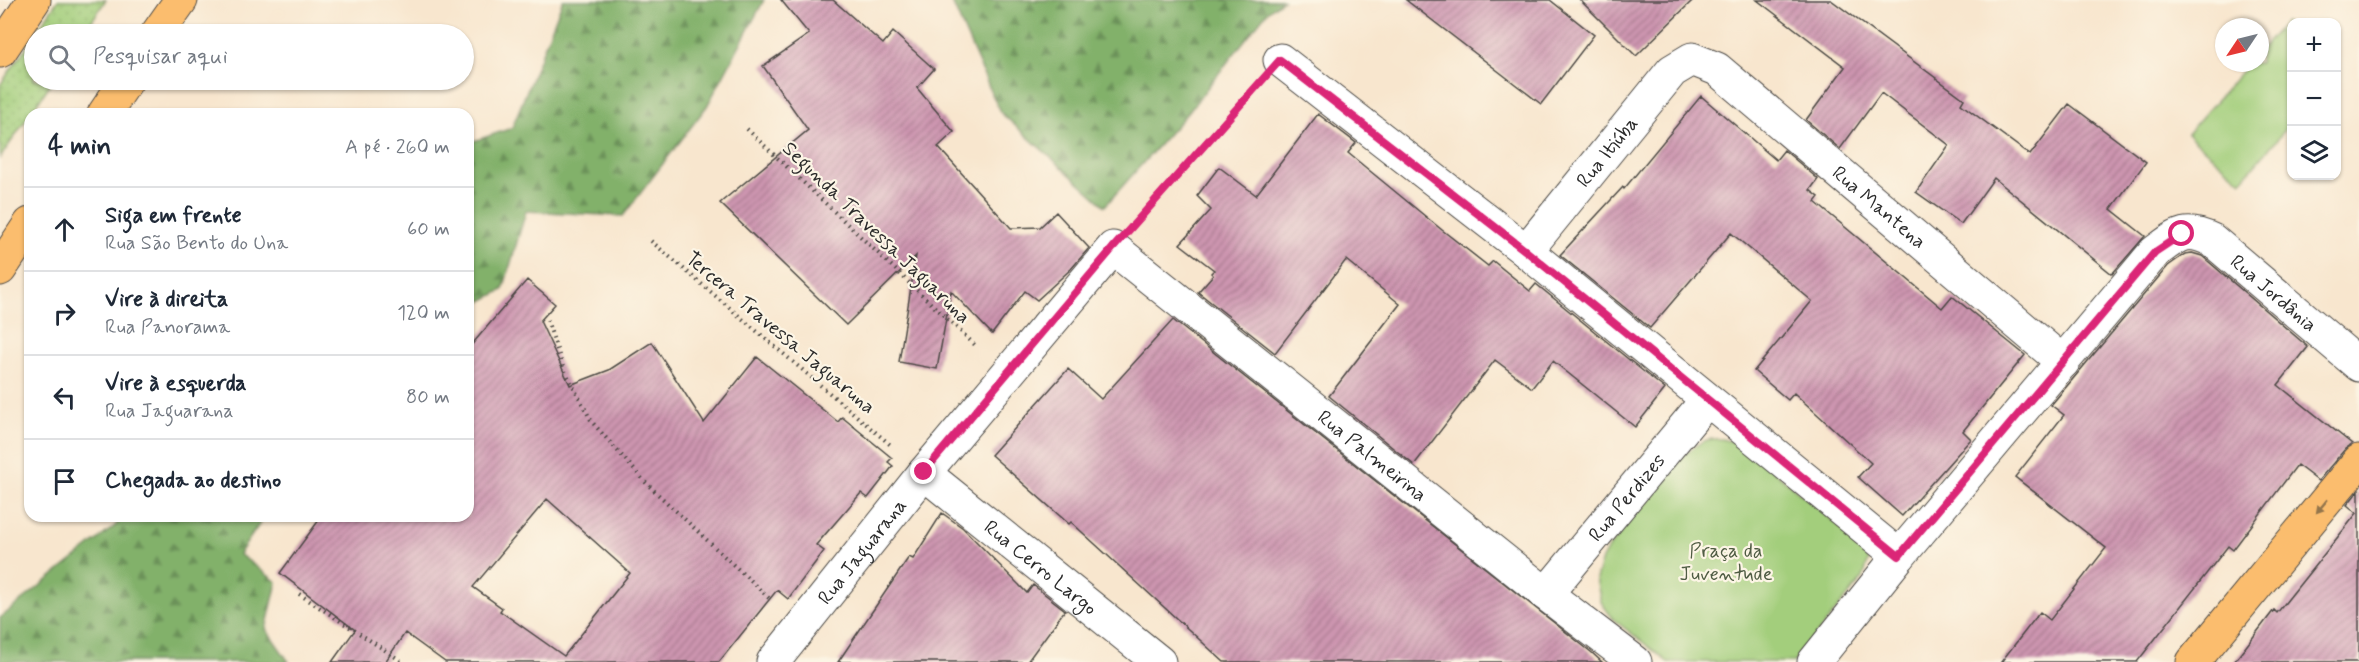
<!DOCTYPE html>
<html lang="pt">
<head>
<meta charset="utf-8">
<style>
  body { margin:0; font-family:Mynerve,sans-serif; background:#f6f6f7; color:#1f2937 }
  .controls { position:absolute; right:18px; top:18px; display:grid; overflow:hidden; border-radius:12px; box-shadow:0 2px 4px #0004 }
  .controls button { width:54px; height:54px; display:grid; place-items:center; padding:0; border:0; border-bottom:2px solid #e0e1e3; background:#fff; color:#1f2937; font:30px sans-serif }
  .compass { position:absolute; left:2215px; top:18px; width:54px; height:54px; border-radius:50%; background:#fff; box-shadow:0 2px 4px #0004; rotate:235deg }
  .stop { position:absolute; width:18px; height:18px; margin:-14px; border:4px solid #db2777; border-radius:50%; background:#fff }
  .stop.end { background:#db2777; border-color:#fff; box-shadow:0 2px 6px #0008 }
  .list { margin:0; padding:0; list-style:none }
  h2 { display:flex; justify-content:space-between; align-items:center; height:78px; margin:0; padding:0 24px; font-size:26px }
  h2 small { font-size:20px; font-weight:400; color:#747a83 }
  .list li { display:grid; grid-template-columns:39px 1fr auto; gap:18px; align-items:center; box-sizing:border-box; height:84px; padding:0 24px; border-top:2px solid #e0e1e3 }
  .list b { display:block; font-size:22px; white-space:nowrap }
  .list p { margin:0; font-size:20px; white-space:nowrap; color:#747a83 }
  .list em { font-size:20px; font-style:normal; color:#747a83 }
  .icon { flex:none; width:33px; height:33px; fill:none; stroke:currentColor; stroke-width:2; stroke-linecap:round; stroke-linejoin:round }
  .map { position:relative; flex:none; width:2359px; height:662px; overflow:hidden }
  .search { position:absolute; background:#fff; box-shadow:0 2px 4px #0004; left:24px; top:24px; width:450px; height:66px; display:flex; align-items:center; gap:15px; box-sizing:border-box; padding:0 21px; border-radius:33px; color:#747a83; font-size:22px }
  .panel { position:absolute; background:#fff; box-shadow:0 2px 4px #0004; left:24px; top:108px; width:450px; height:414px; border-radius:18px }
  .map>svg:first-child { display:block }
</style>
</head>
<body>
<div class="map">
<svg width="2359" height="662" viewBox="0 0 2359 662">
  <defs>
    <pattern id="grass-dots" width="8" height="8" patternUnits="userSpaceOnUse" patternTransform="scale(1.5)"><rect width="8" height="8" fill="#a3ce7b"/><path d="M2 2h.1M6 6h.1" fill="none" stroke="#8cb16a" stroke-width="1.8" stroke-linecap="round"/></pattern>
    <pattern id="forest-firs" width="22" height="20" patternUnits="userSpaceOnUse" patternTransform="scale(1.5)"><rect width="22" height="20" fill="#82b16b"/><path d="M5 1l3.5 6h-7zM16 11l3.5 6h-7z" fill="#6b9058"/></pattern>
    <pattern id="building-hatch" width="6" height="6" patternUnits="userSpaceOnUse" patternTransform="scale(1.5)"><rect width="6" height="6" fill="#cd95b0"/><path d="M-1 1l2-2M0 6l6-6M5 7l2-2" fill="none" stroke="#a77a8f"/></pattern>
  </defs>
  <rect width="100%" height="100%" fill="#fcf5e5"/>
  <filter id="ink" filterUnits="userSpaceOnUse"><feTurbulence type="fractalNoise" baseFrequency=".0167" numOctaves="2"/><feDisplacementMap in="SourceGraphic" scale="12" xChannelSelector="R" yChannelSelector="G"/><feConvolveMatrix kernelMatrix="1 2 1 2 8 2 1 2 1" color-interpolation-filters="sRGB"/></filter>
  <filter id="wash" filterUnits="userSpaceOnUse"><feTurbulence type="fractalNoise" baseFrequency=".008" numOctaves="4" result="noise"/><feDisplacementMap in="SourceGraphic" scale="24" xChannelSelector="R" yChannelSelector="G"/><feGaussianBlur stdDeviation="1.35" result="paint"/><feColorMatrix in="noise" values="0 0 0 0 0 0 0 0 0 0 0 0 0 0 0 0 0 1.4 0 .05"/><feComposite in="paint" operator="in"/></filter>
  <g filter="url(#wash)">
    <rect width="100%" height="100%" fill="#f8e6ce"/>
    <path fill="url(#grass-dots)" stroke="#677c53" stroke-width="1.5" d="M58,0H106L83,34H35Z
      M34,36V80H53L0,158V85Z"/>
    <path fill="url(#forest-firs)" stroke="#566e4b" stroke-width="1.5" d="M563,0H764L707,106L623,216L526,211L503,290L468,308V143L512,128Z
      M951,0H1283L1267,12L1189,111L1105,206L1000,112Z
      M123,516H265L239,554L277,582L266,629L289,662H0V618L116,525Z"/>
    <path fill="#a3ce7b" stroke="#677c53" stroke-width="1.5" d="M2285,22L2291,27V123L2241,181L2187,134L2249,63H2260V50Z
      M1712,439H1722L1743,445L1864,547L1869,559L1863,578L1794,662H1668L1613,619L1601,602L1596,579L1602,559L1607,550L1680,457L1703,441Z"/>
    <g id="blocks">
      <path fill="url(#building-hatch)" fill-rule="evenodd" d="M781,0H833L883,44L893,32L934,69L917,88L954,132L938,147L1011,228L1040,227L1056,212L1089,248L1071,269L1037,300L1025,291L992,334L951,291L937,369L899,362L916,256L846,325L720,203L808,130L763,66L809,34Z
        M1406,0H1550L1594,35L1541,104Z
        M1580,0H1693L1636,56Z
        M1757,0H1831L1964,99L1961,104L2030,155L2069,104L2146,162L2111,209L2145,236L2112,274L1994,178L1961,224L1916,192L1949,145L1881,93L1840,149L1806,120L1845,67Z
        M1701,96L1776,160L1784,150L1818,179L1810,190L1819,197L1815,202L1942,308L1952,296L2025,355L1963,431L1971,439L1902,516L1858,477L1871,463L1794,393L1788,400L1754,371L1812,301L1731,233L1650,328L1560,255L1623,187L1624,189Z
        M1318,114L1356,143L1348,153L1442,230L1488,266L1493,261L1530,291L1536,284L1665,389L1635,427L1553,361L1532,388L1495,360L1414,465L1329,396L1400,304L1346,260L1275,353L1198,292L1213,275L1211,273L1214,270L1180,244L1211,210L1197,196L1219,167L1256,195Z
        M2192,253L2202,256L2308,347L2278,385L2352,444L2345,449L2318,481L2297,465L2233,550L2228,546L2137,662H2001L2040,612L2050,620L2106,548L2015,477L2064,415L2051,405L2168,266L2185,254Z
        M527,280L555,304L540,321L570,385L609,370L652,342L704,423L757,357L838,422L842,417L892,458L888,462L893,466L868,498L861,493L816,545L824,551L788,599L777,590L719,662H445L405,633L385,662H332L355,630L280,573L322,516H468V349ZM547,499L630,573L564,656L500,611L502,608L473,587Z
        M1173,320L1591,652L1602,662H1224L1071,522L1069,524L991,455L1068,369L1101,399Z
        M2359,490V662H2234L2274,610L2277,613L2357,513L2347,505Z
        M942,513L963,528L1027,593L1033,585L1065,610L1027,662H838L909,557L913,559Z"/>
    </g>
  </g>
  <g filter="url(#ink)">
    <use href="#blocks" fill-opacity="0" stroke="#4a4743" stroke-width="1.5"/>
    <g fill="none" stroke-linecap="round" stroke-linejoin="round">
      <g stroke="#4a4743" stroke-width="35">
        <g id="minor">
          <path d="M1280,60L1526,251L1899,556"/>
          <path id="s1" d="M1526,251L1672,71L1692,59L1717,69L2063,362"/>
          <path id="s2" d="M924,473L1159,662"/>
          <path id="s3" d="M1546,594L1707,400"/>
          <path id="s4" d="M773,662L924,473L1113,248L1546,594L1635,662"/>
          <path id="s5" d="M1814,662L1899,556L2155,252C2178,235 2185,227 2212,240L2359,365"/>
        </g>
      </g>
      <g stroke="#4a4743" stroke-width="35">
        <path id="major" d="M2193,662L2359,461"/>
      </g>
      <g stroke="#4a4743" stroke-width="35">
        <path id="highway" d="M157,34L181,0
          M0,51L34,0
          M104,114L127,80
          M0,269L30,224"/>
      </g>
      <path stroke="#4a4743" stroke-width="4" stroke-dasharray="1.5 4.5" stroke-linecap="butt" d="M747,129L977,347
        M1139,218L1254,89
        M651,241L893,447
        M547,320L563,367L592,422L646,483L772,601
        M299,594L403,662"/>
      <use href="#minor" stroke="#fff" stroke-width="33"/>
      <use href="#major" stroke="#fbbd6e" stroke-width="33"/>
      <use href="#highway" stroke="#fbbd6e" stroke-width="33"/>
    </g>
    <defs><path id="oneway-solid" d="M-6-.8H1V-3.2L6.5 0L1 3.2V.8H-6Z" transform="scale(1.5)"/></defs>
    <use fill="#93744c" href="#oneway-solid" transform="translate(2322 506) rotate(130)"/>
  </g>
  <g fill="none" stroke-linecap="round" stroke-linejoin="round" filter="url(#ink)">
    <path stroke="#db2777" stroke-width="8" d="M924,472L1113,248L1280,60L1526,251L1899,556L2155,252L2182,234"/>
  </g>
  <g text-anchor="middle" stroke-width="4.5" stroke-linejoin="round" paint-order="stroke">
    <g font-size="20" fill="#2b2b2b" stroke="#fcf5e5">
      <text dy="7" stroke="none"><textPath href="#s1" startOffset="128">Rua Itiúba</textPath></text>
      <text dy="7" stroke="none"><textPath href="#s1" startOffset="495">Rua Mantena</textPath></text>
      <text transform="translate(877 232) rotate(44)" y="7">Segunda Travessa Jaguaruna</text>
      <text dy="7" stroke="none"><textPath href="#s5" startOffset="678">Rua Jordânia</textPath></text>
      <text transform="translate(781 332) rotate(40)" y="7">Tercera Travessa Jaguaruna</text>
      <text dy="7" stroke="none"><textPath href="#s4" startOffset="868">Rua Palmeirina</textPath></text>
      <text dy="7" stroke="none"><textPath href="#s3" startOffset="126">Rua Perdizes</textPath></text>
      <text dy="7" stroke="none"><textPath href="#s4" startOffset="142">Rua Jaguarana</textPath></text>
      <text dy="7" stroke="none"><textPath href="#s2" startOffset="150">Rua Cerro Largo</textPath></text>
    </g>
    <g font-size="20" fill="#4f5c43" stroke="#fcf5e5">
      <text x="1726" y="557">Praça da<tspan x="1726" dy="23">Juventude</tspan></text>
    </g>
  </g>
</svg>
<div class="controls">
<button>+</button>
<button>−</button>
<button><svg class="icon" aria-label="layers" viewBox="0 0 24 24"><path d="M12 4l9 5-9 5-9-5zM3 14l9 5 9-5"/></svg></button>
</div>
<svg class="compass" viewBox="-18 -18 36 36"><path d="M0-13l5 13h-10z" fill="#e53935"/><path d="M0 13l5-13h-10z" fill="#747a83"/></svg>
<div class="stop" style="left:2182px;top:234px"></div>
<div class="stop end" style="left:924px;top:472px"></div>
<div class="search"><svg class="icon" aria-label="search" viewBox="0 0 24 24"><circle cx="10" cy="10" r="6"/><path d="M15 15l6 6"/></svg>Pesquisar aqui</div>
<section class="panel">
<h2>4 min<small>A pé · 260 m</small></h2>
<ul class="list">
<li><svg class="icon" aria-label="ahead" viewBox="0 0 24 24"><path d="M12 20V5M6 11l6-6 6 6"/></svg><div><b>Siga em frente</b><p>Rua São Bento do Una</p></div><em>60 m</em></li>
<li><svg class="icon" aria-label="right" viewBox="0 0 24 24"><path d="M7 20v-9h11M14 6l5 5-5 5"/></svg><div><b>Vire à direita</b><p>Rua Panorama</p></div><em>120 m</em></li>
<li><svg class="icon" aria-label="left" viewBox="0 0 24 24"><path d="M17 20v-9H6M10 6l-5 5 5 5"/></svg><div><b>Vire à esquerda</b><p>Rua Jaguarana</p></div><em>80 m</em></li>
<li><svg class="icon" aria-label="arrive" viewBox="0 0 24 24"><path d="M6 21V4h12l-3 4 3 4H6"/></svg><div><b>Chegada ao destino</b></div></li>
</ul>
</section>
</div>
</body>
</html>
